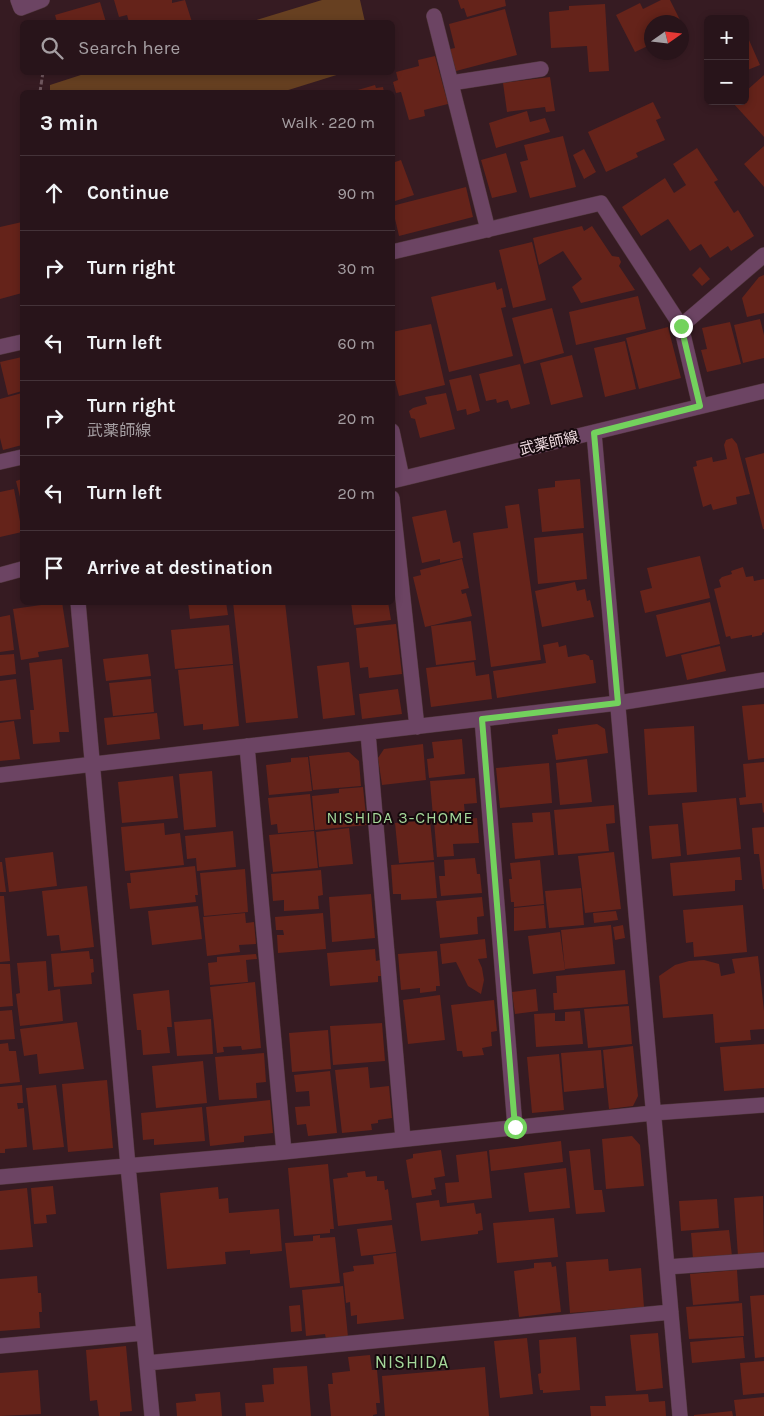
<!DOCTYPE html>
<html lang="en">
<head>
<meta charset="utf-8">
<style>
  body { margin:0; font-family:Karla,"Noto Sans JP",sans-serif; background:#301d23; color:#f1f3f6 }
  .controls { position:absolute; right:15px; top:15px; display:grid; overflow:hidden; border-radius:8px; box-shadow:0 2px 8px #0003 }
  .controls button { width:45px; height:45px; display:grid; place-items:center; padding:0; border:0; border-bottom:1px solid #443339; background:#28141a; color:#f1f3f6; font:25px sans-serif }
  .compass { position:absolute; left:644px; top:15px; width:45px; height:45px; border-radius:50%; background:#28141a; box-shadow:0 2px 8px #0003; rotate:76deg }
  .stop { position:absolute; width:15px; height:15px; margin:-11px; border:4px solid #73d25d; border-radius:50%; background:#fff }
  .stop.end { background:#73d25d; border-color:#fff; box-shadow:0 1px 5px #0008 }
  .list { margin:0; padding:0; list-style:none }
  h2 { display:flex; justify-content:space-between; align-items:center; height:65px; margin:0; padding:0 20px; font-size:21px }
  h2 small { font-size:16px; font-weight:400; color:#a59ea2 }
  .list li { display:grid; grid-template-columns:32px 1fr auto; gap:15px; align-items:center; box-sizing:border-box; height:75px; padding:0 20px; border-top:1px solid #443339 }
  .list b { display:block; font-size:19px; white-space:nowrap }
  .list p { margin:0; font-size:16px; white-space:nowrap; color:#a59ea2 }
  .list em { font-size:16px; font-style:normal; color:#a59ea2 }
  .icon { flex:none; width:28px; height:28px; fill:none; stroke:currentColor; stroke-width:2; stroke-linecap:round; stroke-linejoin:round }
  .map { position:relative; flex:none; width:764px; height:1416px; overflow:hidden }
  .search { position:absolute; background:#28141a; box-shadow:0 2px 8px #0003; left:20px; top:20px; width:375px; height:55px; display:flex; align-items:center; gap:12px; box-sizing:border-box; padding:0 18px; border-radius:8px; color:#a59ea2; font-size:19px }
  .panel { position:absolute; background:#28141a; box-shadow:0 2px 8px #0003; left:20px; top:90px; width:375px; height:515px; border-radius:8px }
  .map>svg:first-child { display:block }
</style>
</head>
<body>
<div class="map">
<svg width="764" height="1416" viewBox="0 0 764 1416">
  <rect width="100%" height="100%" fill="#361b22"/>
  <path fill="#674021" d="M322,0H360L365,22H250Z
    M90,72H343V73L282,92H50V85Z"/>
  <path fill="#65231a" d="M114,0H172V3L185,0L192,22H129L127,15L119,17Z
    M458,0H505L506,6L467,17L464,8L461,9Z
    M661,0H670L681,22H652V44L635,52L616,15L640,3L643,9Z
    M100,2L106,22H57L55,15Z
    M605,4L609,71L589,72L587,46L551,48L549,12L569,10V6Z
    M505,9L517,55L456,71L450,49L455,48L449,24Z
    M745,31L760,65L745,71Z
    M435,56L448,104L424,110L425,116L409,120L401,92L396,93L393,82L398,80L396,72L419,66L418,60Z
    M764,75V137L733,103L736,101H745V92Z
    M550,77L555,111L546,112L545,107L507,112L503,83Z
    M375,85L376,88L383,87L384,92H351Z
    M653,102L661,118L656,120L665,140L636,153L638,157L606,172L588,132Z
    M527,111L530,122L545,118L550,132L496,148L489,123Z
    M563,136L576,187L530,198L520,162L528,160L524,145Z
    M764,146V187L744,164Z
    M697,148L718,180L714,182L734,213L738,210L754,236L731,251L728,246L710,258L701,244L690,251L668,219L641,236L622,207L665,178L674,193L686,185L673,164Z
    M584,149L596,172L584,179L573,155Z
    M506,153L517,192L492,198L481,160Z
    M392,156L395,162L401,160L414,195L392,202Z
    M466,187L473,217L399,236L392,206Z
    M22,222V293L0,299V227Z
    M582,226L584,231L592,226L612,256L619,257L621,262L619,266L635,290L581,303L572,287L582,279L563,251L539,265L533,238Z
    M532,242L546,300L513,308L499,250Z
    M700,267L710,279L702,286L692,275Z
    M764,275V313L747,317L742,298L759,277Z
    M495,282L497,290L502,288L506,307L501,308L513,356L449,372L431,297Z
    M638,296L646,329L576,345L569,312Z
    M552,308L564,353L524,364L512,318Z
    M760,319L764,335V358L743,363L734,325Z
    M730,322L741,364L707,372L701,350L707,349L702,328Z
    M431,324L445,385L399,396L392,368V332Z
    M668,327L681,378L639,389L626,338Z
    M625,341L636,389L605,397L594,348Z
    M572,355L583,397L551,405L540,363Z
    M22,357V391L8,395L0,362Z
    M520,364L530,404L511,409L508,400L497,403L496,399L486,401L479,374Z
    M471,375L480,411L467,415L466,409L457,411L449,380Z
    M22,393V445L3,450L0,438V399Z
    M446,393L455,429L420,438L415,419L411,418L409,411L413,408L427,404L425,397Z
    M732,438L737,444L750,494L736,497L737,504L713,510L711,504L703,507L693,467L697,466L696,461L712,457L713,462L727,459L724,445L726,440Z
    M764,453V529H763L745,458Z
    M22,479V505L16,481Z
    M580,479L584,528L542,532L538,489L555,487V481Z
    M14,489L22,532L0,537V492Z
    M519,504L541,660L491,667L473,533L508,528L505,506Z
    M446,510L453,543L460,541L463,558L440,563V559L422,563L412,517Z
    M583,533L587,579L538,584L534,538Z
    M700,556L710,598L645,613L640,591L652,588L647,568Z
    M462,559L469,588L461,590L462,594L466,593L472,616L425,627L413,577L421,575L420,570Z
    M743,567L746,577L753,576L754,581L764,579V632L762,633V635L752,637V635L731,639L730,636L726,637L714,589L721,587L719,580L722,577L732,574L731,571Z
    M575,582L577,591L585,589L587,601L590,600L594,617L542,627L535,591Z
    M62,602L69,647L38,652L39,657L21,660L13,609Z
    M188,602H226L228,615L190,619Z
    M233,602H285L298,718L246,723Z
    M351,602H388L391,620L354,625Z
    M710,602L720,644L666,657L656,615Z
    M10,615L14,650L0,652V617Z
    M471,621L476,660L436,665L431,626Z
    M396,624L402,674L369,678L368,667L360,668L356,628Z
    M229,625L233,664L175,669L171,630Z
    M558,642L559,647L566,645L568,657L585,654L589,656L590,660H593L596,683L497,698L493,671L546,663L543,645Z
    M720,646L726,671L687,680L681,655Z
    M14,654L16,674L0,676V655Z
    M148,654L151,676L106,681L103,659Z
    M62,659L69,732H59L60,742L33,744L30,710H34L29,663Z
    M349,662L355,715L323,719L317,666Z
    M474,662L476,676L489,674L492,699L431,707L426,668Z
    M233,665L239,726L203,730V724L184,726L178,670Z
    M16,679L21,719L0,721V681Z
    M151,679L154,712L113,716L109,683Z
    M398,689L402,714L362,719L359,694Z
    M764,704V758L748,760L742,706Z
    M157,713L160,739L107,745L104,718Z
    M14,721L20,759L0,761V723Z
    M597,724L605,729L608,753L556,760L552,735L558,734V729Z
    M694,726L697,792L648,795L644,729Z
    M462,739L465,774L429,778L427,759L434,758L432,742Z
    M423,744L426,780L382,785L378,758L384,749Z
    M349,752L359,761L361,786L313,790L309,756Z
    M308,757L312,791L269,795L266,765L291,762V758Z
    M587,759L592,802L560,805L556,763Z
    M764,762V812L763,813L762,803L740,805L739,798L746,797L743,764Z
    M549,763L552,803L500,808L496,768Z
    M212,771L216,827L184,830L179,774Z
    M173,776L178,818L122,823L118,782Z
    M475,778L477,803L464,804L465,815L433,817L430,781Z
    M363,787L367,825L315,830L312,796L339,793V789Z
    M310,794L314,830L278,833L277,824L271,825L268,798Z
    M736,798L741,849L687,855L682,803Z
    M614,805L615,823L606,824L609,851L558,855L554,810Z
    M550,812L554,855L515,859L512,823L533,822L532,813Z
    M477,818L479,843L453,844L454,856L437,857L434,821Z
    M430,820L434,860L399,863L395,823Z
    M164,823L165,835L180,833L184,865L125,871L121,827Z
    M678,824L681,856L652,859L649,826Z
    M764,827V889H763L759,854H754L752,828Z
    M349,828L353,864L319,867L316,832Z
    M233,831L236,867L197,871L196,858L187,859L185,836Z
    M314,831L318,868L273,872L269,835Z
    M53,852L57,886L9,892L5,858Z
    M614,852L621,909L585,913L578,856Z
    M740,857L742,880H735V891L673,896L670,863Z
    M475,858L477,874H480L482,893L441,896L439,876H445L444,860Z
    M540,860L544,904L514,907V902H511L509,879H512L510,863Z
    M0,862H2L6,892H0Z
    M434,862L437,898L401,900V894H393L391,865Z
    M195,866L198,895H195L196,902L130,909L127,883H131L130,873Z
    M245,869L248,912L204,916L200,873Z
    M321,870L323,895L318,896L319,909L284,911V900L273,901L271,874Z
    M87,886L94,947L61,951L59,935L47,936L42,891Z
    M581,888L584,925L549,928L545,891Z
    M371,894L375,938L332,942L329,897Z
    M0,896H4L10,961L0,962Z
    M482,897L484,916L477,917L478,934L440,938L436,901Z
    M544,905L546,928L514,931V908Z
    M743,905L747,952L694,957L693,942L686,943L683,910Z
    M198,906L202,939L152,945L148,911Z
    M616,911L618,920L594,923L593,913Z
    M245,913L246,923L254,922L256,944L239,945L240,952L207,956L203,917Z
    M323,913L326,949L278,953L277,935H284L283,930H276L275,917Z
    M611,925L615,964L565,969L561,930Z
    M623,925L625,938L615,940L613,927Z
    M560,932L565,970L533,974L528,936Z
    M485,939L487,958L478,959L482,968L484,980L481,994L468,986L456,962L442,964L440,944Z
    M375,949L376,961L380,960L381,976H378V982L330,986L327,953Z
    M89,951L90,959H93L94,972L91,973L92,984L54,987L51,954Z
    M437,951L440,986H436V991L420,993V988L401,990L398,954Z
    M256,954L257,959L246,960L248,982L210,985L208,963L217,962V957Z
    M758,956L764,1011V1029L750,1030L751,1040L715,1043L713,1014L663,1018L659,976L675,965L689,961L704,960L719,964L721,976L735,973L732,959Z
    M46,961L48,991L60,989L63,1021L20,1026L16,994L20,993L17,963Z
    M0,964H10L13,1006L0,1007Z
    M625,970L628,1004L554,1010L553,993H557L556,976Z
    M255,982L261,1048L242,1050L241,1046L223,1047L224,1052L217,1053L210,987Z
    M536,989L538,1011L515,1014L512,992Z
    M169,990L172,1027H167L170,1053L143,1055L141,1030H137L133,994Z
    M440,995L445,1040L408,1044L403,1000Z
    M494,1000L497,1031L491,1032L492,1046L482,1048L484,1055L463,1057L462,1051H457L451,1005Z
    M629,1006L632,1044L588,1048L584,1009Z
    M12,1010L15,1039L0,1040V1011Z
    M580,1011L583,1044L536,1047L534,1014L555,1013V1021H565V1012Z
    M211,1019L213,1054L177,1056L174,1022Z
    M77,1022L84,1069L39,1074L37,1054L24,1056L20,1029Z
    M382,1023L385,1061L333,1065L330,1026Z
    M328,1030L331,1069L292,1072L289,1033Z
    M8,1043L9,1051H16L20,1082L0,1084V1044Z
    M764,1044V1088L724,1091L720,1047Z
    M633,1046L638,1096L633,1106L609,1109L603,1050Z
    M601,1050L604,1088L564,1092L561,1053Z
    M264,1053L266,1082L256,1083L257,1098L219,1100L215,1057Z
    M559,1054L564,1110L532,1113L527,1057Z
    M203,1061L207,1103L156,1108L152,1066Z
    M368,1067L370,1088L389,1086L392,1118L378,1120V1123L371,1124L372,1130L342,1133L335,1070Z
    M330,1071L337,1133L308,1136L306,1124L297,1125L295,1107L310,1106L309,1091L296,1092L294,1075Z
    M107,1080L113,1148L68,1152L62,1084Z
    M22,1085L23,1103H17L18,1109L24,1108L27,1147L5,1149V1153H0V1087Z
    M56,1085L64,1147L33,1150L26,1088Z
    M270,1100L273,1133L244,1136V1142L210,1146L206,1107Z
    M202,1107L205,1141L154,1145V1139L143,1140L141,1113Z
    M632,1136L640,1145L644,1186L606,1189L602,1139Z
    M561,1141L563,1162L491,1171L489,1150Z
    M590,1149L594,1190H602L605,1212L576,1214L569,1151Z
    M441,1150L445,1176L434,1178L436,1189L431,1190L432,1195L412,1198L406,1160L413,1158V1154Z
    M487,1151L492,1198L447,1203L445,1183L459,1182L456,1155Z
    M328,1164L334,1229H330V1233L294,1236L288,1168Z
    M566,1168L570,1208L529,1212L524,1173Z
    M365,1171L366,1177L377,1176V1181H384L385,1190L388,1189L392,1220L338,1226L333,1179L348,1177L347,1173Z
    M53,1186L56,1214L46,1215L47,1223L34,1224L31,1188Z
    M218,1187L219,1199L228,1198L229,1213L279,1209L282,1251L250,1254V1250L225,1252L226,1264L167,1269L160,1193Z
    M27,1188L33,1247L0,1250V1191Z
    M763,1196L764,1255L738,1256L734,1198Z
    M717,1199L719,1228L681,1231L679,1201Z
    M439,1200L440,1207L474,1203L476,1214L481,1213L483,1230L478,1231V1234L421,1241L416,1203Z
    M554,1218L558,1257L497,1263L493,1223Z
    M392,1225L396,1252L361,1256L357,1229Z
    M729,1230L732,1256L693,1259L691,1233Z
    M320,1235V1238L335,1237L340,1283L290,1288L285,1243L313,1241V1236Z
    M396,1253L404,1319L357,1324V1315L351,1316L350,1302L346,1303L343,1273L354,1271L353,1266L374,1264L373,1256Z
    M608,1259L609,1271L641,1268L644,1307L570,1313L566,1262Z
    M551,1262L552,1267L556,1266L561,1312L519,1317L514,1271L534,1268V1263Z
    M737,1270L739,1301L693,1305L690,1274Z
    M37,1276L38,1293H41L42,1312H39L40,1328L0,1331V1279Z
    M343,1286L348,1337L326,1339L325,1334L306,1336L302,1290Z
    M764,1295V1357L755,1358L750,1296Z
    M742,1303L744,1336L689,1339L686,1307Z
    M300,1305L302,1331L291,1332L289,1306Z
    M658,1333L663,1388L636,1391L630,1335Z
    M576,1337L580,1390L543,1393V1390H540L538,1374L541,1373L539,1340Z
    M743,1337L745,1358L692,1363L690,1342Z
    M527,1338L533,1394L500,1398L494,1341Z
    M126,1346L132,1411L120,1412V1416H99L97,1400L90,1401L86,1350Z
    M370,1355L372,1370H377L380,1403H376L377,1414L373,1415V1416H331L328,1384H333L332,1373L350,1371L348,1357Z
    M764,1361V1393L743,1395L740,1363Z
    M307,1366L311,1416H246L245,1403L264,1402L262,1385L274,1384L273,1368Z
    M485,1367L489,1416H385L382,1376Z
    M38,1370L41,1414L0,1416V1373Z
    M220,1392L222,1416H177L176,1403L196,1401L195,1394Z
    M648,1394L649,1402L665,1401L666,1416H591L590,1406H606L605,1396Z
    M764,1397V1416H736L734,1400Z
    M732,1411L733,1416H694V1415Z"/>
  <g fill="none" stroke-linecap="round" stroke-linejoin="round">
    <g stroke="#50363c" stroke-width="16">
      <path id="minor" d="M18,0L21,8L42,0
        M434,16L488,230
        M451,83L541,69
        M392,252L601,203L681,326L700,406
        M681,326L764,255
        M0,347L22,342
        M392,431L402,478
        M594,433L680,1416
        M0,462L22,457
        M392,481L764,391
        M392,498L417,727
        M0,575L22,569
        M78,602L128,1166L152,1416
        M482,719L515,1127
        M368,733L403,1139
        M247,746L284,1152
        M0,775L618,703L764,680
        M0,1177L284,1152L653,1113L764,1105
        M667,1267L764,1260
        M0,1346L144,1333
        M147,1363L671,1312"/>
    </g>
    <path stroke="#71585f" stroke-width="3" stroke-dasharray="5 2.5" stroke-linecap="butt" d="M40,92L43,72"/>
    <use href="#minor" stroke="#6c4463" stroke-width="15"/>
  </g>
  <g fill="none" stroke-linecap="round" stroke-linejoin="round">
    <path stroke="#73d25d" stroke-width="6" d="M515,1127L482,719L618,703L594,433L700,406L681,326"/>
  </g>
  <g text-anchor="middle" stroke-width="4" stroke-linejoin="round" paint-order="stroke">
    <g font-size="15" fill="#eedadf" stroke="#16090d">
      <text transform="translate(549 443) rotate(-13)" y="5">武薬師線</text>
    </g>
    <g font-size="16" letter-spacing="1" fill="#a5d89a" stroke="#16090d">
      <text x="400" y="823">NISHIDA 3-CHOME</text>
    </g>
    <g font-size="18" letter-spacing="1" fill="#a5d89a" stroke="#16090d">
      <text x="412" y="1368">NISHIDA</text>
    </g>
  </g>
</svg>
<div class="controls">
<button>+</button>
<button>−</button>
</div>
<svg class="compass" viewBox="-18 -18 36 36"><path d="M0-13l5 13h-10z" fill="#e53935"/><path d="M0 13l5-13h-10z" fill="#a59ea2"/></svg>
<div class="stop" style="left:515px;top:1127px"></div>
<div class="stop end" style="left:681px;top:326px"></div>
<div class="search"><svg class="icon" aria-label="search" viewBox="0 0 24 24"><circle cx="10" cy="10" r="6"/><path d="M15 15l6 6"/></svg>Search here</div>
<section class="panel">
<h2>3 min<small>Walk · 220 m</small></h2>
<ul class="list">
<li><svg class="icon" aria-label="ahead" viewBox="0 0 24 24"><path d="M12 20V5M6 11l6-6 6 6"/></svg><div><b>Continue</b></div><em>90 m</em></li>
<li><svg class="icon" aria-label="right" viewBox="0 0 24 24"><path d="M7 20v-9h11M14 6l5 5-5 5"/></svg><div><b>Turn right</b></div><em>30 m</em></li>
<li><svg class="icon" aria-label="left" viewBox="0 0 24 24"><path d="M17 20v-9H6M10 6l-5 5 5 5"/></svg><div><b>Turn left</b></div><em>60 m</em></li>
<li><svg class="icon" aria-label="right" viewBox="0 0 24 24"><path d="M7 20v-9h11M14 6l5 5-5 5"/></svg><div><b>Turn right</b><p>武薬師線</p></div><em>20 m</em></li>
<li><svg class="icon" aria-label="left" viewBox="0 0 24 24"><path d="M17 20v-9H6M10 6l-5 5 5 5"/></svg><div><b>Turn left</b></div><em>20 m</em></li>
<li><svg class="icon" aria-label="arrive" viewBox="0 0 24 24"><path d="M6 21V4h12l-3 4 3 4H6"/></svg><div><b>Arrive at destination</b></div></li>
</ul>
</section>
</div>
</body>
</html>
